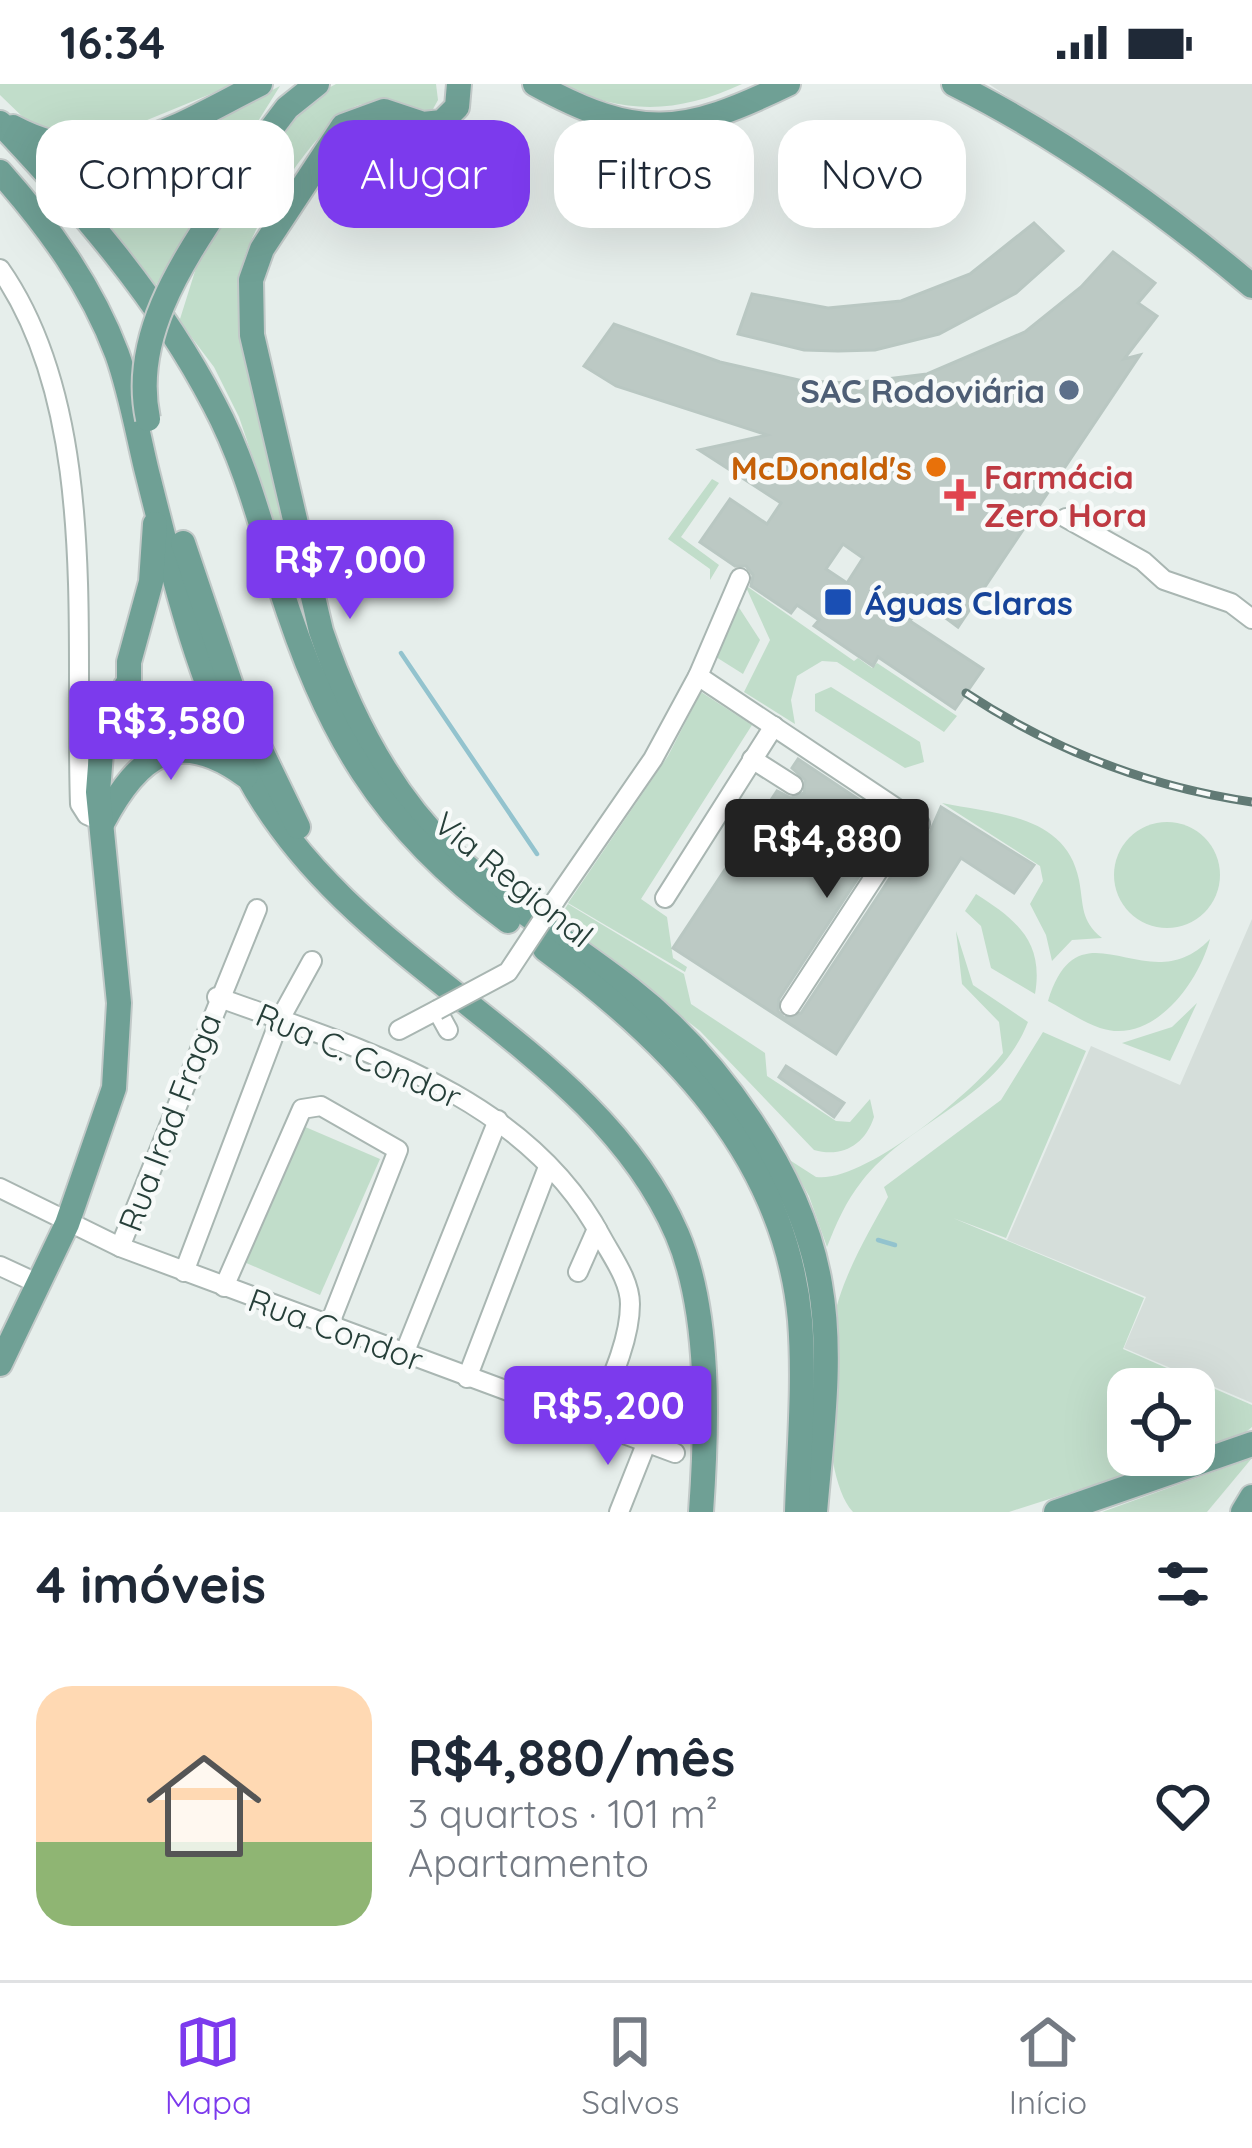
<!DOCTYPE html>
<html lang="pt">
<meta charset="utf-8">
<style>
:root{--surface:#fff;--page:#f2f2f3;--text:#1f2937;--muted:#747a83;--line:#e0e1e3;--accent:#7c3aed}
body{margin:0;font-family:Quicksand,sans-serif;background:var(--page);color:var(--text);height:100vh;display:flex;flex-direction:column;font-size:45px;white-space:nowrap}
*{box-sizing:border-box;margin:0}
p{font-size:39px;color:var(--muted)}
.icon{flex:none;width:66px;height:66px;fill:none;stroke:currentColor;stroke-width:2;stroke-linecap:round;stroke-linejoin:round}
.map{position:relative;height:1428px;overflow:hidden}
.sheet{display:flex;flex-direction:column;background:var(--surface);flex:1}
.sheet>*{flex:none}
.banner{position:absolute;left:36px;top:36px;width:1182px;height:108px;display:flex;gap:24px}
.fabs{position:absolute;left:1107px;top:1284px;display:grid;gap:24px}
.fabs a{display:grid;place-items:center;width:108px;height:108px;border-radius:24px;background:var(--surface);box-shadow:0 12px 48px #0002;font-size:60px}
.price{position:absolute;translate:-50% -102px;padding:0 27px;border-radius:12px;background:var(--accent);color:#fff;font-size:39px;line-height:78px;filter:drop-shadow(0 3px 6px #0008)}
.price::after{content:'';position:absolute;left:50%;top:72px;width:36px;height:27px;margin-left:-18px;background:inherit;clip-path:polygon(0 0,100% 0,50% 100%)}
.price.current{background:#222;color:#fff}
ul{padding:0;list-style:none}
li{display:flex;align-items:center;gap:36px;height:300px;padding:0 36px}
li span{display:grid;place-items:center;flex:none;width:336px;height:240px;border-radius:36px;color:#555}
li>.icon{margin-inline-start:auto}
span .icon{width:144px;height:144px;fill:#fffc;stroke-width:1}
li b{font-size:51px}
h2{display:flex;justify-content:space-between;align-items:center;height:144px;padding:0 36px;font-size:51px}
.chip{padding:0 42px;border-radius:36px;background:var(--surface);box-shadow:0 12px 48px #0002;font-size:42px;line-height:108px}
.chip.current{background:var(--accent);color:#fff}
.status{display:flex;justify-content:space-between;align-items:center;height:84px;padding:0 60px;background:var(--surface);direction:ltr}
.status svg{height:33px;fill:currentColor}
.tab-bar{display:flex;justify-content:space-around;align-items:center;height:168px;border-top:3px solid var(--line);background:var(--surface);font-size:33px;color:var(--muted)}
.tab-bar a{display:grid;justify-items:center;gap:6px}
.tab-bar .current{color:var(--accent)}
.map>svg:first-child{display:block}
</style>
<div class="status"><b>16:34</b><svg viewBox="0 0 49 12"><path d="M0 12V9h3v3zM5 12V6h3v6zM10 12V3h3v9zM15 12V0h3v12zM26 1h20v11H26zM47 4h2v5h-2z"/></svg></div>
<div class="map">
<svg width="1252" height="1428" viewBox="0 0 1252 1428">
<rect width="100%" height="100%" fill="#e6eeeb"/>
<!-- built -->
<g fill="#d5deda">
<polygon points="989,0 1252,0 1252,185 1190,136"/>
<polygon points="1252,835 1252,1319 1124,1264 1146,1213 1007,1156 1091,962 1180,1001"/>
</g>
<!-- green -->
<g fill="#c1ddca">
<path d="M0,0H235L96,57L34,43L60,78C144,90 208,38 280,2L156,201L180,235L196,184L270,58L317,10L336,0H436L438,16L433,25C408,33 386,13 359,21C325,31 264,125 250,159C240,181 238,200 238,223L303,521L239,333L214,283L30,40L0,11Z"/>
<path d="M559,0H742C677,30 624,31 559,0Z"/>
<polygon points="712,395 719,399 681,453 719,481 710,496 710,485 668,455"/>
<polygon points="745,501 854,577 858,574 872,584 877,579 957,632 944,648 837,578 822,577 797,592 791,616 795,640 744,608 770,556"/>
<polygon points="736,519 760,556 743,590 716,573"/>
<polygon points="831,603 920,658 924,678 905,684 815,627 815,610"/>
<polygon points="701,608 752,641 641,815 667,833 673,874 687,883 685,888 568,819 668,672"/>
<path d="M942,719C995,730 1066,730 1079,796C1084,822 1080,836 1102,854L1072,856L1052,877L1046,851L1030,820L1043,797L1040,782Z"/>
<circle cx="1167" cy="791" r="53"/>
<path d="M976,810C1017,836 1044,858 1035,910L991,884L981,842L965,827Z"/>
<path d="M568,820L684,890L691,920L765,969L767,992L836,1037L850,1038L870,1015L874,1033C865,1061 842,1074 814,1066L700,947L558,836Z"/>
<path d="M956,847L973,901L1028,938C997,1017 912,1034 862,1097C846,1117 836,1140 827,1163L809,1112L788,1075L816,1093C863,1100 975,1007 1003,969L999,938L962,900Z"/>
<path d="M1210,855C1199,897 1154,962 1100,944C1083,938 1065,926 1048,917C1080,813 1147,921 1210,855Z"/>
<polygon points="1197,919 1170,977 1122,959 1172,943"/>
<path d="M1043,948L1086,967L1006,1154L953,1134L1144,1214L1123,1265L1252,1321V1343L1237,1355L1194,1369V1305H1128V1371H1187L1009,1428H853C823,1395 825,1288 832,1244C839,1198 866,1153 888,1113L884,1103L1001,1016Z"/>
<polygon points="303,1042 380,1075 320,1211 244,1178"/>
<polygon points="1252,1374 1207,1428 1102,1428"/>
</g>
<g fill="none" stroke-linecap="round" stroke-linejoin="round">
<!-- stream -->
<g stroke="#93c3ce" stroke-width="4.5">
<polyline points="401,569 537,770"/>
<polyline points="878,1156 895,1161"/>
</g>
</g>
<!-- building -->
<g fill="#bcc9c4" stroke="#b9c7c2" stroke-width="3" fill-rule="evenodd">
<polygon points="1034,139 1063,167 1016,209 939,250 875,266 838,267 804,266 738,250 752,210 828,224 901,217 970,190"/>
<path d="M1113,168L1155,199L1138,219L1157,232L1124,275L1140,271L958,543L923,517L910,537L983,585L955,625L878,573L873,582L814,542L819,536L797,521L791,529L751,502L753,491L746,482H735L700,458L730,415L767,440L781,419L699,366L767,351L616,302L584,282L614,240L720,278L803,297L854,299L927,290L1025,248L1081,203ZM843,460L863,474L847,499L826,485Z"/>
<polygon points="798,675 894,739 779,915 778,927 784,934 801,929 917,753 930,748 941,723 1034,781 1014,809 961,774 836,970 673,864 777,707 791,714 804,709 805,696 792,684"/>
<polygon points="786,982 844,1019 834,1033 779,993"/>
</g>
<g fill="none" stroke-linecap="round" stroke-linejoin="round">
<defs>
<g id="minor">
<path d="M0,185C100,328 74,553 80,720L87,731L103,738"/>
<polyline points="1066,434 1143,477 1164,496 1231,519 1252,535"/>
<polyline points="698,592 920,740"/>
<polyline points="752,675 793,701"/>
<polyline points="665,814 774,642"/>
<polyline points="555,817 653,675 698,592 740,494"/>
<path d="M217,913C358,964 527,1011 602,1154C613,1174 630,1197 630,1220C630,1260 606,1306 591,1342"/>
<polyline points="790,922 912,735"/>
<polyline points="399,946 437,926 448,946"/>
<polyline points="0,1104 120,1163 675,1369"/>
<polyline points="120,1163 257,825"/>
<polyline points="0,1182 39,1200"/>
<polyline points="184,1188 280,935 312,877"/>
<polyline points="578,1188 597,1145"/>
<polyline points="224,1203 302,1025 321,1022 398,1066 328,1244"/>
<polyline points="404,1270 498,1036"/>
<polyline points="467,1294 548,1083"/>
<polyline points="619,1428 646,1360"/>
</g>
<g id="major">
<path d="M459,0L457,23L442,38L423,40L384,27L343,42L262,165L251,196L252,251L321,547C348,627 387,706 449,766C504,820 570,858 630,905C717,973 801,1089 820,1200C833,1273 821,1355 815,1428"/>
<path d="M535,0C639,57 683,51 788,0"/>
<path d="M954,0C1062,54 1160,125 1252,202"/>
<path d="M0,39C81,125 159,214 214,320C244,376 260,438 279,499C326,648 380,743 508,837"/>
<path d="M13,43C107,93 174,43 260,0"/>
<polyline points="256,65 287,24 317,0"/>
<path d="M0,88C48,142 91,201 117,270C130,306 137,346 146,384C172,487 198,598 248,692C352,886 594,958 677,1150C711,1229 707,1344 701,1428"/>
<polyline points="155,440 151,498 129,578 129,620 145,642 197,665"/>
<polyline points="183,459 235,613 298,743"/>
<path d="M103,738C139,670 178,642 246,692"/>
<path d="M545,865C671,958 785,1072 800,1236C805,1300 799,1364 797,1428"/>
<polyline points="0,1280 67,1140 114,1004 119,919 98,708 101,669 126,602"/>
<polyline points="1056,1428 1252,1360"/>
<polyline points="1243,1428 1252,1413"/>
</g>
</defs>
<!-- minor casing -->
<use href="#minor" stroke="#a9b6b2" stroke-width="22"/>
<!-- major casing -->
<use href="#major" stroke="#c2c9c8" stroke-width="28"/>
<!-- minor -->
<use href="#minor" stroke="#fff" stroke-width="18"/>
<!-- major -->
<use href="#major" stroke="#6fa095" stroke-width="24"/>
<defs>
<path id="rail" d="M966,609C1053,666 1150,703 1252,718"/>
</defs>
<!-- rail casing -->
<use href="#rail" stroke="#617a75" stroke-width="9"/>
<!-- rail -->
<use href="#rail" stroke="#f7faf9" stroke-width="4.5" stroke-dasharray="14" stroke-linecap="butt"/>
<defs>
<polyline id="minor-bridge" points="437,926 508,888 555,817"/>
<path id="major-bridge" d="M148,335C127,235 207,147 256,65"/>
</defs>
<!-- minor-bridge casing -->
<use href="#minor-bridge" stroke="#a9b6b2" stroke-width="22" stroke-linecap="butt"/>
<!-- major-bridge casing -->
<use href="#major-bridge" stroke="#c2c9c8" stroke-width="28" stroke-linecap="butt"/>
<!-- minor-bridge -->
<use href="#minor-bridge" stroke="#fff" stroke-width="18"/>
<!-- major-bridge -->
<use href="#major-bridge" stroke="#6fa095" stroke-width="24"/>
</g>
<!-- markers -->
<circle fill="#5c6f8a" stroke="#f7faf9" stroke-width="4.5" cx="1069" cy="306" r="12"/>
<circle fill="#e8710a" stroke="#f7faf9" stroke-width="4.5" cx="936" cy="383" r="12"/>
<path fill="#e0444e" stroke="#f7faf9" stroke-width="4.5" d="M954 393h12v12h12v12h-12v12h-12v-12h-12v-12h12z"/>
<rect fill="#1a4fb4" stroke="#f7faf9" stroke-width="4.5" x="823" y="503" width="30" height="30" rx="6"/>
<g text-anchor="middle" dominant-baseline="central" stroke-width="9" stroke-linejoin="round" paint-order="stroke">
<!-- service labels -->
<g font-size="33" font-weight="bold" fill="#4e5e75" stroke="#f7faf9" text-anchor="end">
<text x="1045" y="306">SAC Rodoviária</text>
</g>
<!-- food labels -->
<g font-size="33" font-weight="bold" fill="#c56008" stroke="#f7faf9" text-anchor="end">
<text x="912" y="383">McDonald's</text>
</g>
<!-- health labels -->
<g font-size="33" font-weight="bold" fill="#be3a42" stroke="#f7faf9" text-anchor="start">
<text x="984" y="392">Farmácia<tspan x="984" dy="38">Zero Hora</tspan></text>
</g>
<!-- transit labels -->
<g font-size="33" font-weight="bold" fill="#164399" stroke="#f7faf9" text-anchor="start">
<text x="865" y="518">Águas Claras</text>
</g>
<!-- street labels -->
<g font-size="33" fill="#263f39" stroke="#f7faf9">
<text transform="translate(514 795) rotate(39)">Via Regional</text>
<text transform="translate(359 971) rotate(23)">Rua C. Condor</text>
<text transform="translate(169 1038) rotate(-69)">Rua Irad Fraga</text>
<text transform="translate(336 1245) rotate(20)">Rua Condor</text>
</g>
</g>
</svg>
<div class="fabs">
<a><svg class="icon" aria-label="locate" viewBox="0 0 24 24"><circle cx="12" cy="12" r="6"/><path d="M12 2v4M12 18v4M2 12h4M18 12h4"/></svg></a>
</div>
<b class="price" style="left:350px;top:538px">R$7,000</b>
<b class="price" style="left:171px;top:699px">R$3,580</b>
<b class="price current" style="left:827px;top:817px">R$4,880</b>
<b class="price" style="left:608px;top:1384px">R$5,200</b>
<div class="banner">
<a class="chip">Comprar</a>
<a class="chip current">Alugar</a>
<a class="chip">Filtros</a>
<a class="chip">Novo</a>
</div>
</div>
<section class="sheet">
<h2>4 imóveis<svg class="icon" aria-label="filters" viewBox="0 0 24 24"><path d="M4 7h16M4 17h16"/><circle cx="9" cy="7" r="2"/><circle cx="15" cy="17" r="2"/></svg></h2>
<ul>
<li><span style="background:linear-gradient(#ffd9b3 65%,#8fb573 0)"><svg class="icon" aria-label="home" viewBox="0 0 24 24"><path d="M3 11l9-7 9 7M6 9v11h12V9"/></svg></span><div><b>R$4,880/mês</b><p>3 quartos · 101 m²</p><p>Apartamento</p></div><svg class="icon" aria-label="heart" viewBox="0 0 24 24"><path d="M12 20l-8-8c-3-5 5-10 8-4 3-6 11-1 8 4z"/></svg></li>
</ul>
</section>
<nav class="tab-bar">
<a class="current"><svg class="icon" aria-label="map" viewBox="0 0 24 24"><path d="M3 6l6-2 6 2 6-2v14l-6 2-6-2-6 2zM9 4v14M15 6v14"/></svg>Mapa</a>
<a><svg class="icon" aria-label="saved" viewBox="0 0 24 24"><path d="M7 4h10v16l-5-4-5 4z"/></svg>Salvos</a>
<a><svg class="icon" aria-label="home" viewBox="0 0 24 24"><path d="M3 11l9-7 9 7M6 9v11h12V9"/></svg>Início</a>
</nav>
